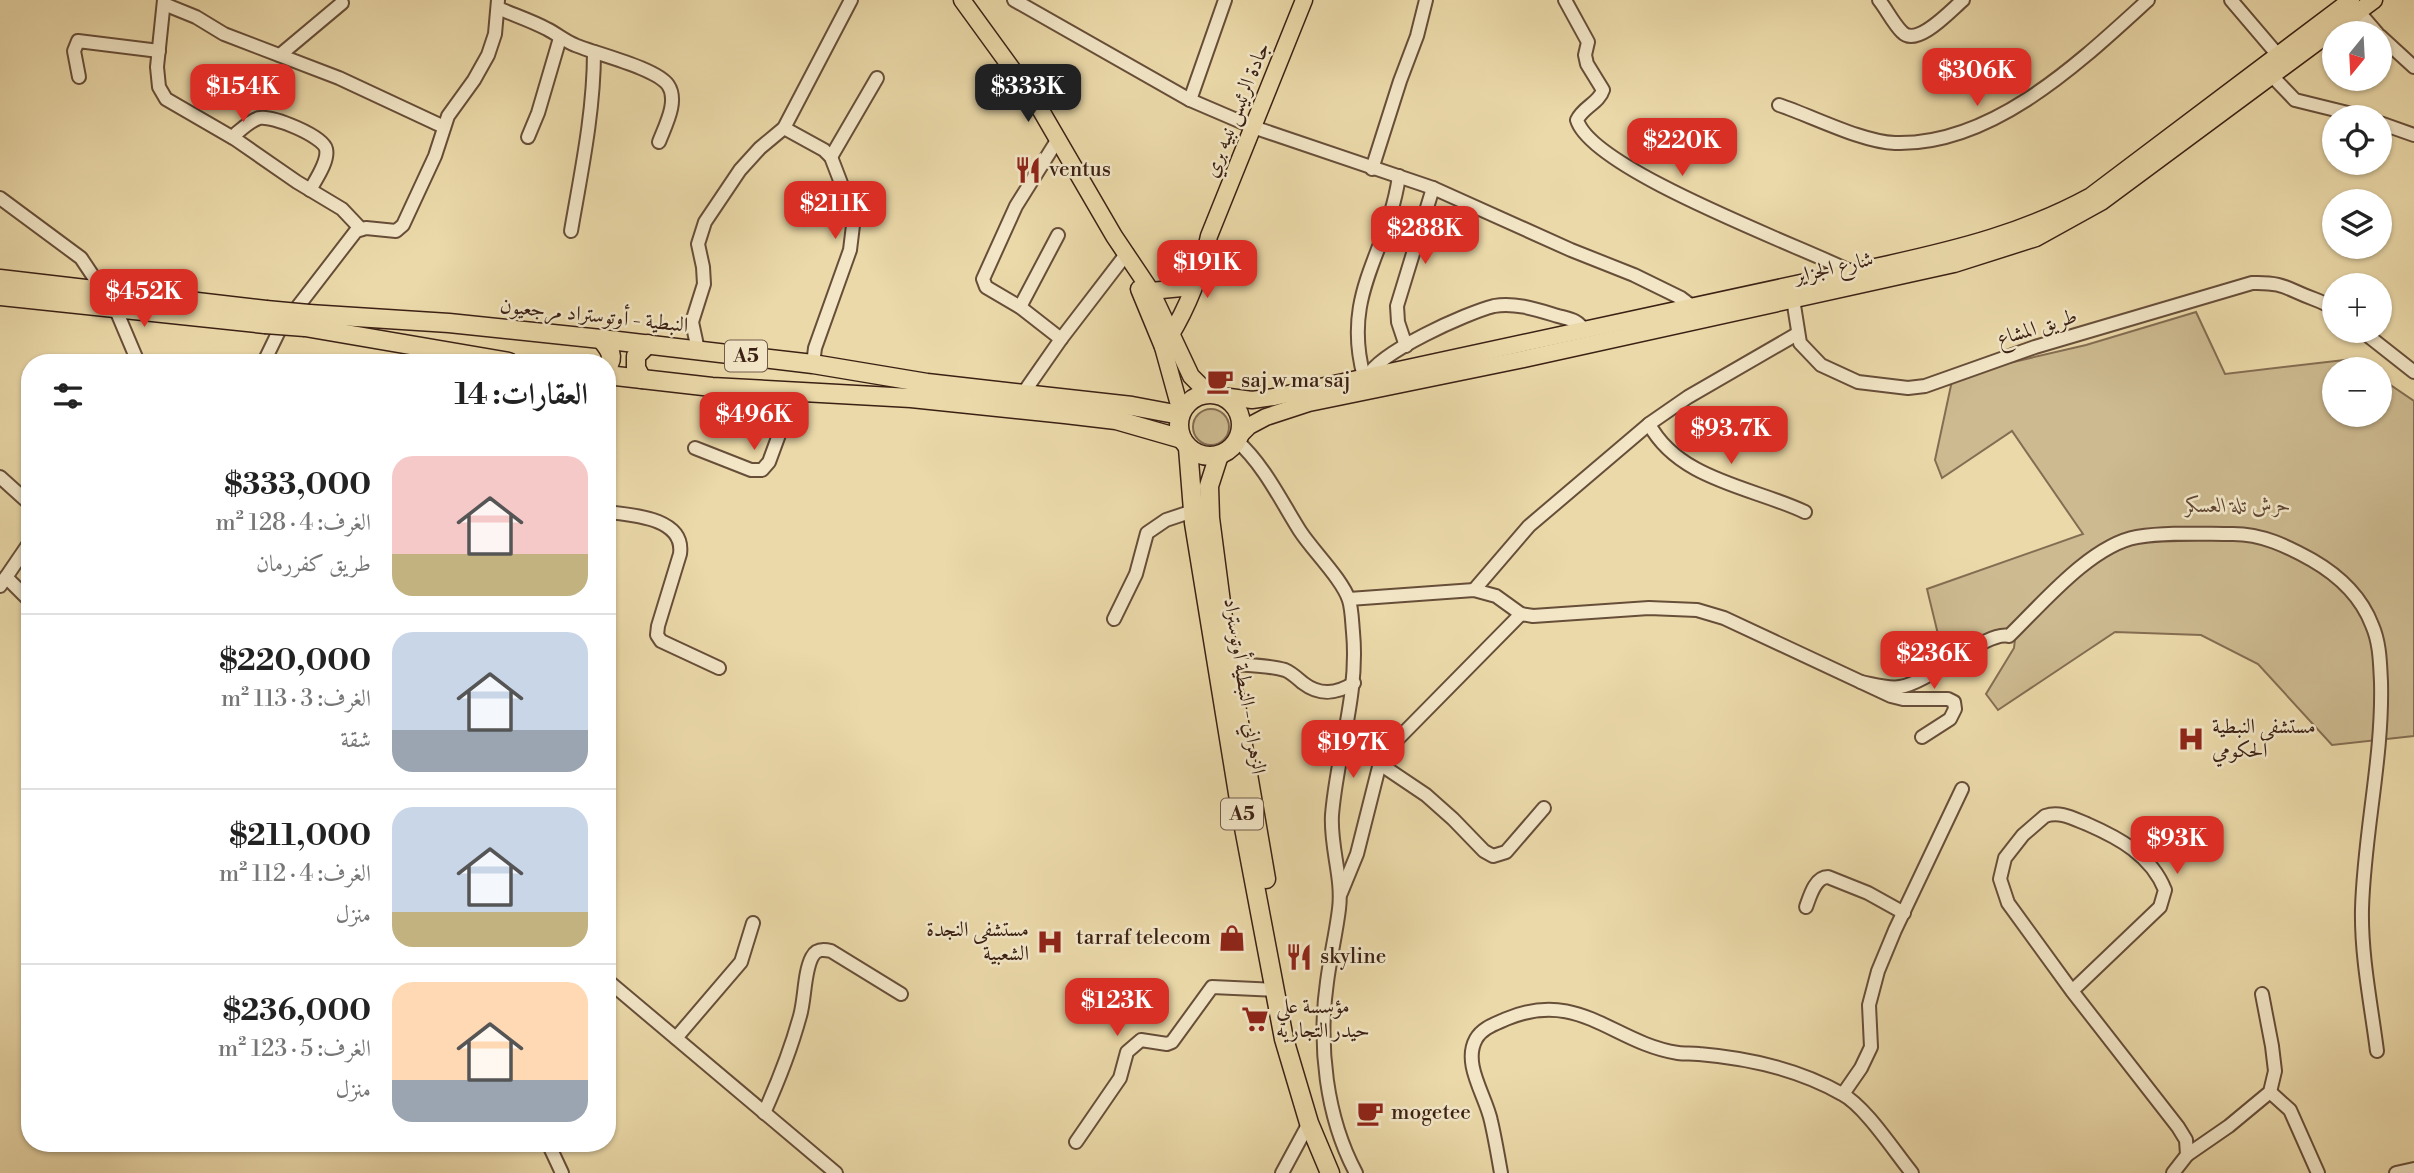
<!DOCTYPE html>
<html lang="ar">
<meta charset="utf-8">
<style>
:root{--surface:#fff;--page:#f2f2f2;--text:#222;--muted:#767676;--line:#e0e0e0;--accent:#d93025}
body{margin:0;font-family:"Libre Bodoni",Amiri,serif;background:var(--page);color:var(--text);direction:rtl;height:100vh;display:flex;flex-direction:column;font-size:26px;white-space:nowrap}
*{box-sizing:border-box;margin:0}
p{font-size:23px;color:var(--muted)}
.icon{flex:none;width:38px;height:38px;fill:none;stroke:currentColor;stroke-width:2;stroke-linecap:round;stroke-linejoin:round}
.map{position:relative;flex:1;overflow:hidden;direction:ltr}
.sheet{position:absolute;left:21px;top:354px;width:595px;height:798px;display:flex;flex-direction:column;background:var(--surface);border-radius:28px;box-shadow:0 2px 5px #0004;direction:rtl}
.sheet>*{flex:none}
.needle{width:46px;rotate:198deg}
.tools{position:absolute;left:2322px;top:21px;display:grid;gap:14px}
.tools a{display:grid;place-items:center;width:70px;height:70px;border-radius:50%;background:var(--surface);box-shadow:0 2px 5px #0004;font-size:35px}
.price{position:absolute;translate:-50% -60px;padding:0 16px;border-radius:14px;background:var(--accent);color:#fff;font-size:23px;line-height:46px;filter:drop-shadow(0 2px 4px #0008)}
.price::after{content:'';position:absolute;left:50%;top:42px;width:21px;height:16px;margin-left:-10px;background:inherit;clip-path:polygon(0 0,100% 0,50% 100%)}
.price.active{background:#222;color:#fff}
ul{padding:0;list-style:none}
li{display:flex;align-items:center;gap:21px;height:175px;padding:0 28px}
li+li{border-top:2px solid var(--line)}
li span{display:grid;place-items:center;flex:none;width:196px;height:140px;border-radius:21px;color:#555}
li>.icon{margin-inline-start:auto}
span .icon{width:84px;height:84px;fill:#fffc;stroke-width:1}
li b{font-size:30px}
h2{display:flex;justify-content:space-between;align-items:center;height:84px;padding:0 28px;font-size:30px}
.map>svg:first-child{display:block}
</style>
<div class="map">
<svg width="2414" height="1173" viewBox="0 0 2414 1173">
<rect width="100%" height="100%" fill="#ebd9a9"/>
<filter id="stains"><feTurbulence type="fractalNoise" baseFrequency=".00286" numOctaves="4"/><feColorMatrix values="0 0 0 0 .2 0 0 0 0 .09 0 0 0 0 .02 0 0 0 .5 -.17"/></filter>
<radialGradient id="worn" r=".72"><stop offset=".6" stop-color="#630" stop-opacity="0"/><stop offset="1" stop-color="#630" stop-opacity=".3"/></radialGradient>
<!-- green -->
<g fill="#cdba90" stroke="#846d52" stroke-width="2">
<polygon points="2196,312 2225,374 2353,359 2368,369 2334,369 2334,415 2380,415 2380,378 2414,401 2414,736 2332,745 2258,664 2201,635 2115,632 1998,710 1986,694 2014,648 2015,639 2008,634 1944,659 1927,589 2083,534 2012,431 1942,478 1935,460 1953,376 2086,345"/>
<circle cx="1211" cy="427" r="18"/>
</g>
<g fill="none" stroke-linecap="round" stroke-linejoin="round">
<defs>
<g id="minor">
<polyline points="164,0 157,67 159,87 166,99 235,139 297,182 342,209 360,228"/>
<polyline points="1014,0 1190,100 1253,127 1433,188 1571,250 1634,275 1681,298 1693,307"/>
<path d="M1565,0L1588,42L1585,55L1587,64L1603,90C1599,103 1583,107 1577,120C1592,170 1800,246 1852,272"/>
<path d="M1879,0C1887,10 1893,23 1902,32C1917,48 1951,10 1963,0"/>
<polyline points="2231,0 2277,54"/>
<polyline points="164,4 196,17 224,34 339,78 444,127"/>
<path d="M498,8C514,15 532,21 547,29C557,34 565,41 575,45C596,54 656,68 668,85C679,101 665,126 659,142"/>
<polyline points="2358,11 2377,33"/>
<polyline points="2380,36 2414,67"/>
<polyline points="280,55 342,3"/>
<polyline points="2272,76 2295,100 2364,117"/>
<polyline points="79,77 74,51 78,41 159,51"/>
<polyline points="1190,100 1225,0"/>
<path d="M1779,105C1812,116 1862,142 1895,143C1993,146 2081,61 2148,0"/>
<polyline points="2380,123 2414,135"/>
<polyline points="784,128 824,150 831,157 854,217 850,250 815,348 813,364"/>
<path d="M232,137C240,131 249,121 259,118C272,115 323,136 326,149C329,161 316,179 310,190"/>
<polyline points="528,137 538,113 560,38"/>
<polyline points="1058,139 1016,206 983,279 986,287 1020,307 1061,339"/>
<polyline points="831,157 877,78"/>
<polyline points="1372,169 1400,81 1417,36 1426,0"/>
<polyline points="0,198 81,258 103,291"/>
<path d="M571,231C581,173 594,112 594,52"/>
<path d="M1793,299L1800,343L1821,365L1858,382L1908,388L1925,386L2035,347L2252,283C2285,282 2286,289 2314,299C2322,302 2327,304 2334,309"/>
<polyline points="1020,307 1058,235"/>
<polyline points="116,310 138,362"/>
<polyline points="2362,331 2414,372"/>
<polyline points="1406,346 1398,322 1397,306 1433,188"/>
<polyline points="698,350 692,322 704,284 703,267 698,244 705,222 740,170 760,148 784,128 851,0"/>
<polyline points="264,362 279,331 356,231 366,228 396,231 403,225 435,156 448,116 474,80 488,55 495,34 498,0"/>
<path d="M1368,376C1380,352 1466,313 1494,306C1515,302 1538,310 1558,316C1569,319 1579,320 1584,331"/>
<path d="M1364,377C1341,292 1388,254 1399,176"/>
<polyline points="1022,395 1061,339 1127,253"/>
<path d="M1649,424C1679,480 1752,487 1805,512"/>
<path d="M1237,441C1264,465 1281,501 1300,531C1313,551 1342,579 1349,600C1352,610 1352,622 1353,632C1359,695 1337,753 1332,815C1330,847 1343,878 1339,909C1336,934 1330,958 1327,982C1318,1045 1326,1117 1356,1173"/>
<polyline points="695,448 751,470 762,470 769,462 787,413 780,391"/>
<polyline points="0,477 30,504"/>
<path d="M607,512C633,515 685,518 680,554L658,626L657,635L661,641L719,668"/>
<polyline points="6,577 30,601"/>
<polyline points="0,586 30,542"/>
<polyline points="1474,590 1529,526 1649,424 1688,397 1797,334"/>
<polyline points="1349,599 1474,590 1496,596 1521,614 1533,616 1649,608 1697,610 1724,618 1891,696 1903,699 1948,699 1954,702 1955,709 1950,719 1922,737"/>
<polyline points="1114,619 1136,574 1147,533 1166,520 1193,511"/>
<path d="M1229,664C1247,665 1268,665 1285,670C1292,673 1297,678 1303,683C1320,696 1336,694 1354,683"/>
<path d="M1861,682C1872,684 1888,689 1900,687C1931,682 1986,630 2009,636C2041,605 2091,545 2137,537C2168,532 2201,534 2233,534C2262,534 2287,546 2312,560C2338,575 2361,596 2372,625C2380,643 2380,663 2381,682C2383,758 2364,833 2362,909C2361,956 2371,1004 2377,1051"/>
<polyline points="1380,764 1426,795 1453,819 1484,851 1493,856 1506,852 1544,808"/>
<polyline points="1341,893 1357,854 1382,755 1521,614"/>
<path d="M1806,907C1810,896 1815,877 1828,877L1868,893L1904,913"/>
<polyline points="607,980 836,1173"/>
<path d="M2072,991L2160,907L2165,890C2151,855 2119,838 2087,824C2072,818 2060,811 2045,816L2023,835L2005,858L2000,879L2008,903L2072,991L2178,1127L2186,1140L2187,1155L2173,1173"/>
<polyline points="676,1038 741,962 753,923"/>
<polyline points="2270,1092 2290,1110 2318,1173"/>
<polyline points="1843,1094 1861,1068 1871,1047 1869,1005 1878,971 1895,930 1962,789"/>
<path d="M764,1113C778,1082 791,1049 800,1016C805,999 804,972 812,957C816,949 823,949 831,951L901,994"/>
<polyline points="1076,1142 1120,1078 1127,1052 1141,1040 1167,1044 1172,1042 1212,987 1276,990"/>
<polyline points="548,1143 562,1173"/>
<polyline points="2187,1155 2229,1126 2270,1092 2275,1071 2272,1046 2262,994"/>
<polyline points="1282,1173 1309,1123"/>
<path d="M1501,1173C1498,1156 1495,1138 1491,1121C1486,1096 1462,1064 1476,1039C1482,1028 1495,1024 1506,1019C1579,988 1613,1043 1678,1053C1685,1054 1692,1053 1699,1054C1747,1058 1800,1070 1842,1094C1865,1106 1894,1151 1912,1173"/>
<polyline points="2396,1173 2414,1169"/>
</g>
<g id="major">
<polyline points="962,0 1036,102 1114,236 1151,291 1191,376 1203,388 1216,395"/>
<polyline points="1139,289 1163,347 1181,412"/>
<polyline points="1151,291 1182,288"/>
<path d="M1163,347C1185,314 1201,274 1209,236L1304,0"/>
<path d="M1222,396L1252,400L1274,397L1889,264C1961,248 2025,232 2091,196L2351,0"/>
<polyline points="1240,435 1249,426 1266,417 1309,403 1524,359 1954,264 2036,238 2101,202 2374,0"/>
</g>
<g id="highway">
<polyline points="0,279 266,310"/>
<polyline points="0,296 265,324"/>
<polyline points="309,314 449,323 601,339 813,364 927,383 1132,406 1180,415"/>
<polyline points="305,327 509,362"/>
<path d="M601,339C608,348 616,356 607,367"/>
<polyline points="607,375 712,387 911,398 1065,414 1116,420 1182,439"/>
<polyline points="642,379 636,368 636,356 648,344"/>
<circle cx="1210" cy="425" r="31"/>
<polyline points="1188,448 1194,523 1241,812 1284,1039 1309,1123 1330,1173"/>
<polyline points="1219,455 1209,486 1210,518 1229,664 1266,879"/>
</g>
</defs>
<!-- minor casing -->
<use href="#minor" stroke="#674e39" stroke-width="16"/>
<!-- major casing -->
<use href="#major" stroke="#3b2014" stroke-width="19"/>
<!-- highway casing -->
<use href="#highway" stroke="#3b2014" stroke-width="21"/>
<!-- minor -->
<use href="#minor" stroke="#f2e6c7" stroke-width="12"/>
<!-- major -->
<use href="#major" stroke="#ebd9a9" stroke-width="16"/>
<!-- highway -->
<use href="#highway" stroke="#ebd9a9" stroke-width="18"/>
<defs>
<g id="highway-bridge">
<polyline points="266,310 309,314"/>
<polyline points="265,324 305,327"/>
</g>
</defs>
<!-- highway-bridge casing -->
<use href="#highway-bridge" stroke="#3b2014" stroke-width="21" stroke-linecap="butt"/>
<!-- highway-bridge -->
<use href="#highway-bridge" stroke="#ebd9a9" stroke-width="18"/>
</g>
<!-- icons -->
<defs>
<symbol id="restaurant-bare" viewBox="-9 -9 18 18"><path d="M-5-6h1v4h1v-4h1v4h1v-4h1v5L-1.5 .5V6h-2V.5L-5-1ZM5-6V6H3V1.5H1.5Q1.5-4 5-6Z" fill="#8f2418" stroke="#f2e6c7" stroke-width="2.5" paint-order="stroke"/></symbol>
<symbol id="cafe-bare" viewBox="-9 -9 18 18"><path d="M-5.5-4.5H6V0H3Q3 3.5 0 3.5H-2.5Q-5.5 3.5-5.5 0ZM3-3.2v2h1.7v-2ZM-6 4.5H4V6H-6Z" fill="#8f2418" stroke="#f2e6c7" stroke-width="2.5" paint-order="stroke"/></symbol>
<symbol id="hospital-bare" viewBox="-9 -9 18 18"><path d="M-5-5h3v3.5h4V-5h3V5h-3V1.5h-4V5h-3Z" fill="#8f2418" stroke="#f2e6c7" stroke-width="2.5" paint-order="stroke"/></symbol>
<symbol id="shop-bare" viewBox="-9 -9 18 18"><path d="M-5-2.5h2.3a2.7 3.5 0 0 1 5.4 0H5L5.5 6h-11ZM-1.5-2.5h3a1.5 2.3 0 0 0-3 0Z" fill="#8f2418" stroke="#f2e6c7" stroke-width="2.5" paint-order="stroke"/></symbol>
<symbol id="supermarket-bare" viewBox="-9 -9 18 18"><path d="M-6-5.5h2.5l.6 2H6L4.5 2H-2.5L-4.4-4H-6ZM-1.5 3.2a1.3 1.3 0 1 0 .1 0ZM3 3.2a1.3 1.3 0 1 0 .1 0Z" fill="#8f2418" stroke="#f2e6c7" stroke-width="2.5" paint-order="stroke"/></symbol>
</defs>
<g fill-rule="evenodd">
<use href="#restaurant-bare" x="1009" y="151" width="38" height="38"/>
<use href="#cafe-bare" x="1201" y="362" width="38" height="38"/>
<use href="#hospital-bare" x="2172" y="720" width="38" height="38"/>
<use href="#shop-bare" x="1213" y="919" width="38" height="38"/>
<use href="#hospital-bare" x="1031" y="923" width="38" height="38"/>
<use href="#restaurant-bare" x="1280" y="938" width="38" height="38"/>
<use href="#supermarket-bare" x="1236" y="1000" width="38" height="38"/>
<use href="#cafe-bare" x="1351" y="1094" width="38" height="38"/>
</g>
<g text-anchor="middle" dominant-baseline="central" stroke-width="5" stroke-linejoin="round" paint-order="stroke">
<!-- shield labels -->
<g fill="#f2e6c7" stroke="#725b4a" stroke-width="2">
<rect x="725" y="340.5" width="42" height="31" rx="5"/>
<rect x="1221" y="798.5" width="42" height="31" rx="5"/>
</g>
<g font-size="19" font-weight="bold" fill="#3b2014">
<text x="746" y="356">A5</text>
<text x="1242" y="814">A5</text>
</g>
<!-- street labels -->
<g font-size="21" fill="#3b2014" stroke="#f2e6c7">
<text transform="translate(1237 110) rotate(-68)">جادة الرئيس نبيه بري</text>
<text transform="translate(1834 268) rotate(-13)">شارع الجزاير</text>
<text transform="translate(594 316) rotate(6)">النبطية - أوتوستراد مرجعيون</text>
<text transform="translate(2037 328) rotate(-17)">طريق المشاع</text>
<text transform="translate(1244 686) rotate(81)">الزهراني - النبطية أوتوستراد</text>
</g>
<!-- poi labels -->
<g font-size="21" fill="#3b2014" stroke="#f2e6c7" text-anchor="start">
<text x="1049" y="170">ventus</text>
<text x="1241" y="381">saj w ma saj</text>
<text x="2212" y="727">مستشفى النبطية<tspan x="2212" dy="24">الحكومي</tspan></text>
<text x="1029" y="930" text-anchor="end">مستشفى النجدة<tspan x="1029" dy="24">الشعبية</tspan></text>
<text x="1211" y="938" text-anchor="end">tarraf telecom</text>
<text x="1320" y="957">skyline</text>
<text x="1276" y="1007">مؤسسة علي<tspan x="1276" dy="24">حيدر التجاريه</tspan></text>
<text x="1391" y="1113">mogetee</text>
</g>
<!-- park labels -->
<g font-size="21" font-style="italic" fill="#604633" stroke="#f2e6c7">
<text x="2238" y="506">حرش تلة العسكر</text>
</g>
</g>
<rect width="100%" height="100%" filter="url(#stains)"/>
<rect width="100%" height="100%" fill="url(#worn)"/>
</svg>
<div class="tools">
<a><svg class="needle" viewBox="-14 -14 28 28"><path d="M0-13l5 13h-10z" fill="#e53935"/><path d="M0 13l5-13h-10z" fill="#767676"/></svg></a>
<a><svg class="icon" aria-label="locate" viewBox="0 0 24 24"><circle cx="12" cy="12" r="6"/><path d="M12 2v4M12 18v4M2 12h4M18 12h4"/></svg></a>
<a><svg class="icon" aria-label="layers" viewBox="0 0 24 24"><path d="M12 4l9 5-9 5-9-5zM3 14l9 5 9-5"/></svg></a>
<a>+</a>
<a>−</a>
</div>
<b class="price" style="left:1977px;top:108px">$306K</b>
<b class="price" style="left:243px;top:124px">$154K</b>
<b class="price active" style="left:1028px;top:124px">$333K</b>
<b class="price" style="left:1682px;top:178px">$220K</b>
<b class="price" style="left:835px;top:241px">$211K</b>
<b class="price" style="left:1425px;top:266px">$288K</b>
<b class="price" style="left:1207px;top:300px">$191K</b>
<b class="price" style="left:144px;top:329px">$452K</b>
<b class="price" style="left:754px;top:452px">$496K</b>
<b class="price" style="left:1731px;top:466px">$93.7K</b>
<b class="price" style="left:1934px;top:691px">$236K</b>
<b class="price" style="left:1353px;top:780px">$197K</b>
<b class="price" style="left:2177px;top:876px">$93K</b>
<b class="price" style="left:1117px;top:1038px">$123K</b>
<section class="sheet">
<h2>العقارات: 14<svg class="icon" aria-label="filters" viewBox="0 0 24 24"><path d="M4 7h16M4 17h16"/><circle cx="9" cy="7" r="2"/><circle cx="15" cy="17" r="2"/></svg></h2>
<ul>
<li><span style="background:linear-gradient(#f6c9c9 70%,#c2b280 0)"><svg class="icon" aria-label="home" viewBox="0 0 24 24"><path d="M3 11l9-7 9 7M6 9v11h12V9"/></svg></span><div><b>$333,000</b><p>الغرف: 4 · 128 m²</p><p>طريق كفررمان</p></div></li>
<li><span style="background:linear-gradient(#c9d6e8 70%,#9aa5b1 0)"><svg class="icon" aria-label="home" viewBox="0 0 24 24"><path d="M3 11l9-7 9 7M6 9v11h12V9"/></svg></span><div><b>$220,000</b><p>الغرف: 3 · 113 m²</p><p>شقة</p></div></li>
<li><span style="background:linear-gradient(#c9d6e8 75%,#c2b280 0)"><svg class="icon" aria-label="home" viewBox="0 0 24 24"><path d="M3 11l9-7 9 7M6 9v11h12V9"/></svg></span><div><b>$211,000</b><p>الغرف: 4 · 112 m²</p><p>منزل</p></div></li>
<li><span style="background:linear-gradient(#ffd9b3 70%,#9aa5b1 0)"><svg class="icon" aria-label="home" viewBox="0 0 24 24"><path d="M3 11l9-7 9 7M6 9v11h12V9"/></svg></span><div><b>$236,000</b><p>الغرف: 5 · 123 m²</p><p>منزل</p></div></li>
</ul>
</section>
</div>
